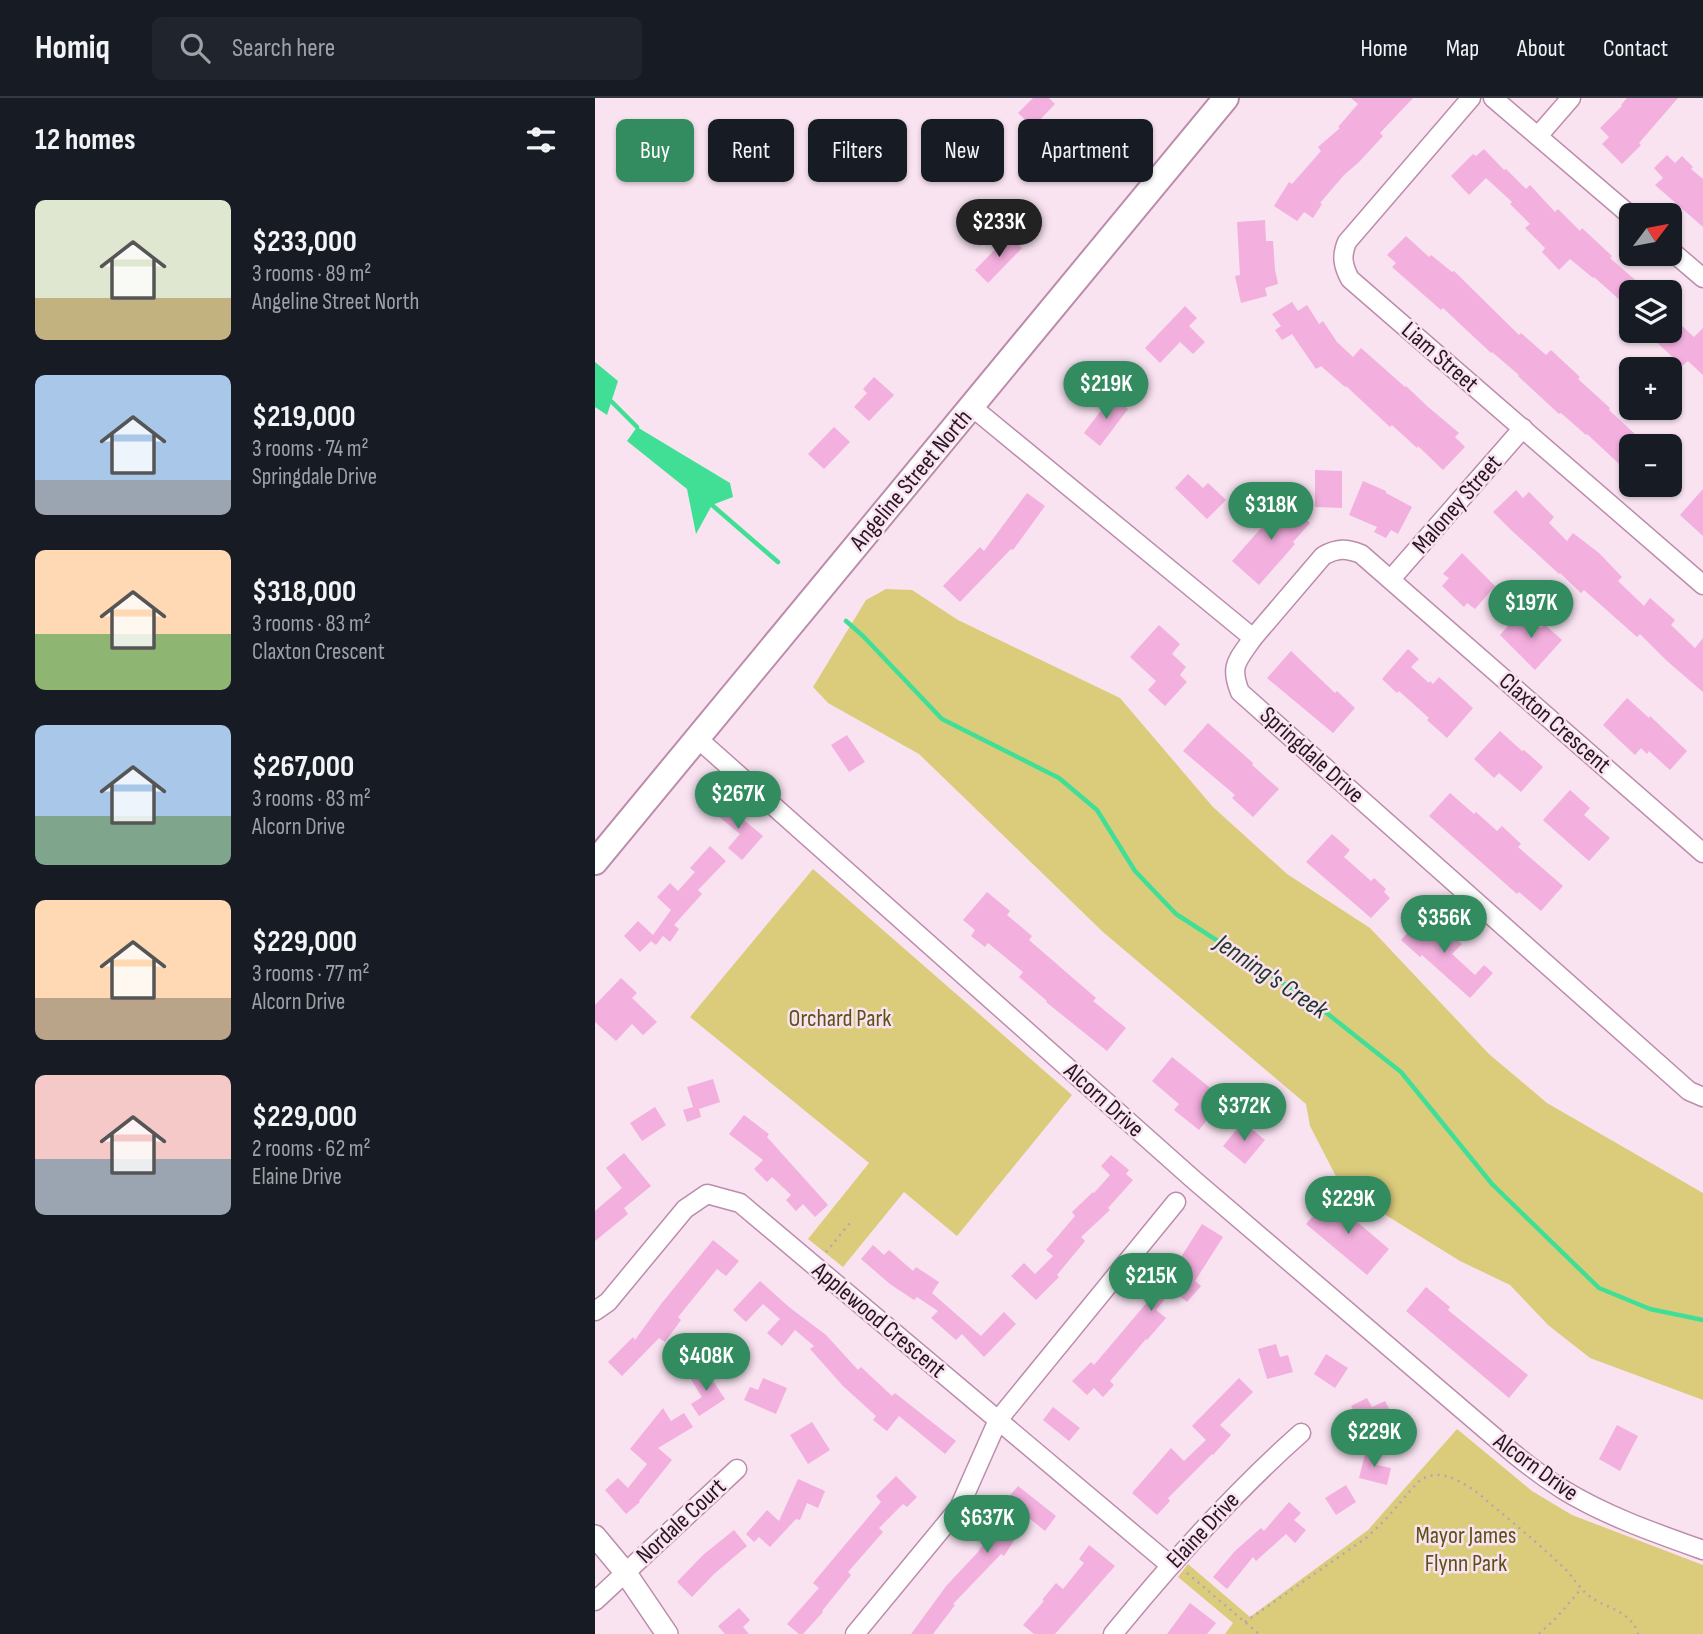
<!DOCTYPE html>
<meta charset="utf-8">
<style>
:root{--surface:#171b24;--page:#20242c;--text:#f1f3f6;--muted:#9ea1a6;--line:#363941;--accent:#338b60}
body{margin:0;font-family:"Sofia Sans Condensed",sans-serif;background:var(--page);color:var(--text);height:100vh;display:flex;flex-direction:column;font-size:26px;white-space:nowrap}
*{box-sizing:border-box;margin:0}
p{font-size:23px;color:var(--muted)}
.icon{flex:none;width:38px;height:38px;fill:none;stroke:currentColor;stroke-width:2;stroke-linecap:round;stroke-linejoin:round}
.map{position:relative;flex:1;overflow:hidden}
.drawer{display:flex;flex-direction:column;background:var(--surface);width:595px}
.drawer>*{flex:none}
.hud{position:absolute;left:21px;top:21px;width:665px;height:63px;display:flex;gap:14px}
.needle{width:46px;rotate:58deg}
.tools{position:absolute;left:1024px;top:105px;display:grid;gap:14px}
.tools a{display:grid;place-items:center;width:63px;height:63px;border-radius:10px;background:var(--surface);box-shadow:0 2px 5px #0004;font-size:35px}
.price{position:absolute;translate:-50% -60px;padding:0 16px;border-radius:24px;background:var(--accent);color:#fff;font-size:23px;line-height:46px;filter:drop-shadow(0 2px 4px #0008)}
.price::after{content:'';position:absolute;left:50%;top:42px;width:21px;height:16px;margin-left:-10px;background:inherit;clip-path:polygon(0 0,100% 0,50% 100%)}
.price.current{background:#222;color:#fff}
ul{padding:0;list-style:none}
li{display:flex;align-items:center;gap:21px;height:175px;padding:0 35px}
li span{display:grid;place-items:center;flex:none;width:196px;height:140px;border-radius:10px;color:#555}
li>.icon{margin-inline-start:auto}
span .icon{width:84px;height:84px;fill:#fffc;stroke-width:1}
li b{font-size:30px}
h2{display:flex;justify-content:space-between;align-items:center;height:84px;padding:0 35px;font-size:30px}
.tag{padding:0 24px;border-radius:10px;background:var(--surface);box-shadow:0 2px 5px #0004;font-size:24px;line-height:63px}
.tag.current{background:var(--accent);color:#fff}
header{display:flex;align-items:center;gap:42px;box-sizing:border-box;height:98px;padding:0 35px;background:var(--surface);border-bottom:2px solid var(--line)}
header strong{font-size:33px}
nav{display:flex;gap:38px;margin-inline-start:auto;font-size:24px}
.search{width:490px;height:63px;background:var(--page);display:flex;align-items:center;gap:18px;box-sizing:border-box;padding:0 24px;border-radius:10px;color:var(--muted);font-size:26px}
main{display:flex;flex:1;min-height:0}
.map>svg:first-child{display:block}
</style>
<header>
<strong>Homiq</strong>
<div class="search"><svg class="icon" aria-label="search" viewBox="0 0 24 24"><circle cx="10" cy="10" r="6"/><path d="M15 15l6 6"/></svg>Search here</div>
<nav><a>Home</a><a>Map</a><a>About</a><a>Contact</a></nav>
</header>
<main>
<section class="drawer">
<h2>12 homes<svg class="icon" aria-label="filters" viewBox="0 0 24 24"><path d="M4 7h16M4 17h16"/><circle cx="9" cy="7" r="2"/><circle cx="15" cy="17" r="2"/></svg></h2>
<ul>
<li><span style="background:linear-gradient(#dfe7d0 70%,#c2b280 0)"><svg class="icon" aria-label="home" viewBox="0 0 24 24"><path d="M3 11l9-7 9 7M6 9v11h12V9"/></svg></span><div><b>$233,000</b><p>3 rooms · 89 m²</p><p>Angeline Street North</p></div></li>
<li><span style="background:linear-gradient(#a9c7e8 75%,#9aa5b1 0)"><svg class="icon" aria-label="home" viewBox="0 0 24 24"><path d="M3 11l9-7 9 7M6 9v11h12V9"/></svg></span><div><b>$219,000</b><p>3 rooms · 74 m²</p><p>Springdale Drive</p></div></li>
<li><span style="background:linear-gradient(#ffd9b3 60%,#8fb573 0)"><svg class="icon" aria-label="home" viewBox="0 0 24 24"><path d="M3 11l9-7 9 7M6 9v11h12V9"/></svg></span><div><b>$318,000</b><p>3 rooms · 83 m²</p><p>Claxton Crescent</p></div></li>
<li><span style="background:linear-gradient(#a9c7e8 65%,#7fa58c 0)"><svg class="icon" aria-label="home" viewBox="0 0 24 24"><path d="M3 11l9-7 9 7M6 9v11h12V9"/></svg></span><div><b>$267,000</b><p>3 rooms · 83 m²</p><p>Alcorn Drive</p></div></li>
<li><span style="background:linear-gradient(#ffd9b3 70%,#b9a48a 0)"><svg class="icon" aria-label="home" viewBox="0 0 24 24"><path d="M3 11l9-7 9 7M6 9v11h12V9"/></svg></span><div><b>$229,000</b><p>3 rooms · 77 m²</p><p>Alcorn Drive</p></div></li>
<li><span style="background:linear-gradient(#f6c9c9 60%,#9aa5b1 0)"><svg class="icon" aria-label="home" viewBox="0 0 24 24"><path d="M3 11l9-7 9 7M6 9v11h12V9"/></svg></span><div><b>$229,000</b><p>2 rooms · 62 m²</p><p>Elaine Drive</p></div></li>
</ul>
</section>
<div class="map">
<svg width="1108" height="1536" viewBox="0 0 1108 1536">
<rect width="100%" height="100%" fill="#f9e3f1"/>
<!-- green -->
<g fill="#dbcc7c">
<polygon points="291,491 317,492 363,522 525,600 618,709 692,776 775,830 894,956 952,1005 1108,1095 1108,1302 995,1260 953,1227 915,1187 865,1163 747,1090 715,1028 711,1006 508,834 324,656 233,605 218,589 271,502"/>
<polygon points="218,771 477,997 362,1138 309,1094 248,1169 213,1141 274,1065 95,919"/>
<polygon points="862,1331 937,1393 977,1417 1108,1467 1108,1536 630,1536 638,1525 583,1479 593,1466 655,1519 773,1432"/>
</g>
<!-- water -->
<g fill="#41df96">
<polygon points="0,264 23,283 12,317 0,309"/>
<polygon points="42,329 135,385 138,399 117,407 101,436 92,391 32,343"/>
</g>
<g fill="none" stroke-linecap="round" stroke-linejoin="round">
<!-- stream -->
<g stroke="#41df96" stroke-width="4.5">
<polyline points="17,304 42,329"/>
<polyline points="117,407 183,464"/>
<polyline points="251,523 268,538 347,621 464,680 502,712 540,773 581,816 719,905 806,974 897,1086 1004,1190 1055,1211 1108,1222"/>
</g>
</g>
<!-- building -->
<g fill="#f3afde">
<polygon points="438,0 454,0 460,6 438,29 423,15"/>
<polygon points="756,0 818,0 785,35 788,38 764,64 749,77 725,105 727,106 718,120 709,114 702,123 679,108 694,84 697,86 726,53 723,49 745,30 743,29 763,6"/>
<polygon points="1032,0 1083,0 1044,45 1046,47 1027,66 1007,46 1014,39 1005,30 1027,8 1026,7"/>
<polygon points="889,51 909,72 911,71 931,91 935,87 960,114 963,111 985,133 987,130 1017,158 1015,160 1054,194 1036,194 1036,212 999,179 998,180 975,161 964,172 947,154 950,150 930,130 935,126 915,106 917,104 891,80 874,97 856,78 878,56 881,58"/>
<polygon points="1072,57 1080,65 1087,58 1098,69 1096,71 1108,81 1108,129 1060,87 1068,80 1059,70"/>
<polygon points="670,122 671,143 678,143 680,172 683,186 670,190 672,198 646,205 640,178 645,177 642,124"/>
<polygon points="414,137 427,150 393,185 380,172"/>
<polygon points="811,138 834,159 836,157 857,174 859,173 924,237 926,235 951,257 956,252 985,279 983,281 1015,310 1014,312 1053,348 1036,348 1036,377 992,336 991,337 966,315 964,316 923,278 924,277 897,254 896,255 848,210 846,212 797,169 801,165 792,157"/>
<polygon points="697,204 703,213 712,207 724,226 728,223 742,244 758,259 766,250 810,289 811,288 832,308 864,335 860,339 870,349 848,372 823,348 822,350 797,327 795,329 751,288 750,289 726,268 721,271 697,236 687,242 680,232 686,228 677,216"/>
<polygon points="590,208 602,220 594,228 610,244 598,256 585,244 565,265 550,250"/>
<polygon points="1074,216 1099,239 1108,230 1108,277 1093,263 1087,268 1050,233 1074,233"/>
<polygon points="279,279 299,297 274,323 259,309 272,295 268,291"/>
<polygon points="517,298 533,311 505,348 489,335"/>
<polygon points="239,329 255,344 229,371 213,356"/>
<polygon points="720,372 747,373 747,410 720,409"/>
<polygon points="593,376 608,390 613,385 631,402 612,421 580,390"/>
<polygon points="768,383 791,393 791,395 817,409 803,436 796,432 791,440 779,434 782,429 754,417"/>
<polygon points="1108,391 1108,438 1085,417"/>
<polygon points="921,392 928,400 934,394 959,419 954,425 972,443 978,435 1004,455 1027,479 1023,483 1049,508 1055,500 1080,522 1076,527 1100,550 1108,540 1108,594 1072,563 1045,536 1042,539 989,492 986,495 965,475 964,476 915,431 898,414"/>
<polygon points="432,395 450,408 418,452 416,451 365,504 348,488 385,449 389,453"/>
<polygon points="688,400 715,425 698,444 700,446 664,487 637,463 675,420 673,418"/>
<polygon points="867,455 900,488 880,511 872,505 869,509 847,488 854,480 848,476"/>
<polygon points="927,512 946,530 949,526 967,542 940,572 905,537"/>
<polygon points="564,527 585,546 577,556 591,569 585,577 592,584 570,608 553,592 561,583 535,559"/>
<polygon points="813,551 824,561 816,569 834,585 835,583 838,586 844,579 878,610 852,640 832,622 834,620 804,593 802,595 787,581"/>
<polygon points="696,553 740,595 742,593 760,610 738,635 672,580"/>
<polygon points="1032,600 1054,620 1055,618 1092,653 1075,672 1054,653 1052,656 1046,650 1040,657 1008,627"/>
<polygon points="613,625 658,665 657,667 684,691 658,719 637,700 640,697 588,653"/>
<polygon points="905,633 927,653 929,652 948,669 926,694 904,675 899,680 879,661"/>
<polygon points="252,637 270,664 254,674 236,647"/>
<polygon points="975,692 995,710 989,717 1015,740 994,763 948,722"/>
<polygon points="855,695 879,716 881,714 902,733 907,728 926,746 923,749 968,788 946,813 924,794 922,796 834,718"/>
<polygon points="125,702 168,738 147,762 133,750 145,736 117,713"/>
<polygon points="737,736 755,752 749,759 776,783 779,780 791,791 789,794 795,800 776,820 711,764"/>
<polygon points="115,748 131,763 103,792 107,796 79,827 84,831 75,844 68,838 61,847 56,843 45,854 29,838 43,823 58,837 76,812 62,799 75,785 83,793 100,774 95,770"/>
<polygon points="392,794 415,813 412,817 437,838 434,842 501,900 498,903 531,930 512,953 451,904 452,903 424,879 428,874 393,845 390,849 376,838 380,832 368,822"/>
<polygon points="829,816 854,839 856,837 867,846 857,856 880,877 889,867 898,875 875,900 827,857 825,859 806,842"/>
<polygon points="26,880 42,895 37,900 62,924 48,937 37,926 21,943 0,924 0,907"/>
<polygon points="577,959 629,1001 604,1032 579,1012 584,1006 557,983"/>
<polygon points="118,981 125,1004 104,1011 106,1019 92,1024 88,1012 98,1009 92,989"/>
<polygon points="60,1009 71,1027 47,1043 35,1025"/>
<polygon points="149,1017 174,1036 172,1039 233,1107 220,1119 208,1106 201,1113 191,1102 196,1097 177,1079 172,1084 159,1071 168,1062 134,1036"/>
<polygon points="648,1024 670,1042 650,1066 628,1048"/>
<polygon points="29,1055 56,1088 29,1110 33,1116 0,1143 0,1113 27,1090 11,1070"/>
<polygon points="516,1057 534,1072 531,1076 538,1082 513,1110 515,1112 486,1139 490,1143 462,1177 464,1179 441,1202 416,1178 429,1165 440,1176 458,1158 451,1152 480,1118 477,1114 498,1094 499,1095 515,1077 506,1068"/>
<polygon points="734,1100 794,1151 772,1177 711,1126"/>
<polygon points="607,1126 628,1139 600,1183 606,1188 592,1204 577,1192 561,1212 571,1220 552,1242 551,1241 515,1283 519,1287 508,1299 499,1290 492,1297 477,1283 496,1264 499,1267 560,1195 557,1193 580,1166 581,1167"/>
<polygon points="118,1142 144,1163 131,1178 122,1171 83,1219 86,1222 70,1244 64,1240 27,1278 13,1264 38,1239 40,1242 66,1206"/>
<polygon points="278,1147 289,1157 294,1152 318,1173 321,1169 344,1184 337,1195 386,1238 409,1214 421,1226 389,1259 367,1236 361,1242 336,1220 343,1213 322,1199 319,1202 295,1186 266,1161"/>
<polygon points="165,1183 194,1209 231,1237 263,1272 266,1269 297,1298 300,1295 361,1343 350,1356 304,1318 292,1333 278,1322 281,1318 248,1288 215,1251 219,1248 200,1232 187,1248 172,1235 185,1221 168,1206 151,1224 138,1212"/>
<polygon points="831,1189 855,1209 853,1212 933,1277 914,1300 811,1213"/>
<polygon points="681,1246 685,1259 693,1257 698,1274 672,1281 663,1251"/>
<polygon points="731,1256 753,1270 740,1290 719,1276"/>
<polygon points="110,1271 130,1301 104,1318 96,1306 107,1299 95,1280"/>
<polygon points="168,1280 192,1290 181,1316 149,1302 155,1289 163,1292"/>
<polygon points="644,1280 658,1294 625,1327 636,1337 618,1357 617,1356 573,1400 575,1403 562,1417 537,1395 576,1350 589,1363 611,1342 597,1328"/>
<polygon points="772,1300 777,1309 790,1303 798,1318 769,1333 756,1308"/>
<polygon points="458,1309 485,1330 474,1343 448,1322"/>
<polygon points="68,1310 76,1323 89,1315 98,1329 63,1350 77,1362 44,1403 45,1404 31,1416 10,1392 23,1380 33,1390 52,1366 35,1351"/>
<polygon points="217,1324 235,1352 213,1366 195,1337"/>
<polygon points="1022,1327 1043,1338 1025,1373 1004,1361"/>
<polygon points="771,1352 785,1356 782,1367 796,1370 792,1387 764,1380"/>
<polygon points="301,1378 322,1399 312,1409 308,1406 284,1430 288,1434 253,1474 256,1477 227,1513 228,1514 208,1536 204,1536 192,1526 224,1490 218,1485 286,1404 281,1398"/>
<polygon points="203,1381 230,1393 223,1410 212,1405 205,1422 201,1421 175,1449 164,1439 159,1444 151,1436 172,1412 184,1423"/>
<polygon points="751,1387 761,1404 741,1417 730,1400"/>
<polygon points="423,1388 461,1418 450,1433 434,1420 409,1458 406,1456 358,1506 360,1507 338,1536 316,1536 352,1487 383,1454 416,1406 411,1402"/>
<polygon points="694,1404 706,1415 699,1422 711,1432 700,1445 691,1436 661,1463 658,1459 632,1491 618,1479 640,1453 666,1430 669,1433"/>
<polygon points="139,1432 152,1448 119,1476 97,1499 82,1484 108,1457"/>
<polygon points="494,1447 520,1468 460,1536 439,1536 428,1527 449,1503 447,1502 461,1485 468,1491 489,1465 484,1461"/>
<polygon points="595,1505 621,1525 612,1536 572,1536"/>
<polygon points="144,1510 155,1522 148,1529 154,1536 130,1536 123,1528"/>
</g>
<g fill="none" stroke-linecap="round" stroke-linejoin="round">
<defs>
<g id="minor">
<path d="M876,0L752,144C746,158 748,168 755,181L1108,487"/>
<polyline points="898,0 1036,118"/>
<polyline points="943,38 976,0"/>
<polyline points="1074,151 1108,180"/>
<path d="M377,309L658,540C643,562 634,567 645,594L1094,993L1108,999"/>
<polyline points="796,481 928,330"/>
<path d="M658,540L728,458C742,450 751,450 766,456L1108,755"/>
<path d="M102,640L599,1082L918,1355C934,1368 950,1380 967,1391C1011,1418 1060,1435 1108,1452"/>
<polyline points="0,1213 13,1204 90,1111 112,1096 145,1105 575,1467"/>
<polyline points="0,1503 142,1371"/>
<polyline points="260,1536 364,1410 403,1322 581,1104"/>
<path d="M518,1536C576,1465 637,1396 706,1335"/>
</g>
<polyline id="tertiary" points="0,1438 30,1474 72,1536"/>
<polyline id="secondary" points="0,764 631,0"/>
</defs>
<!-- minor casing -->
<use href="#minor" stroke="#bd8cad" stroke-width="21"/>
<!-- tertiary casing -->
<use href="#tertiary" stroke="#bd8cad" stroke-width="24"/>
<!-- secondary casing -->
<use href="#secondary" stroke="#bd8cad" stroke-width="28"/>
<!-- path -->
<g stroke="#b9a4b2" stroke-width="2.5" stroke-dasharray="2 5" stroke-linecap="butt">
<polyline points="231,1154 255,1125"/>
<polyline points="592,1475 664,1536"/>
<path d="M650,1524L771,1440L790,1422L822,1385C842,1367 866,1383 884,1396C912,1420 941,1443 967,1468C977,1477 983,1489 993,1497C1011,1511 1036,1512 1043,1536"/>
<polyline points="944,1536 962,1519 986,1491"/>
</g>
<!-- minor -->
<use href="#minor" stroke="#fff" stroke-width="18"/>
<!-- tertiary -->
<use href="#tertiary" stroke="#fff" stroke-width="21"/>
<!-- secondary -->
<use href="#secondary" stroke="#fff" stroke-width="24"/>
</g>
<g text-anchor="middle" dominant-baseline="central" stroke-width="5" stroke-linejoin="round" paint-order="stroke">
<!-- street labels -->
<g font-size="24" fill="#281522" stroke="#f9e3f1">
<text transform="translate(845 259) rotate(41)">Liam Street</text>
<text transform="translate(316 382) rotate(-50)">Angeline Street North</text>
<text transform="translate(862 406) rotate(-49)">Maloney Street</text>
<text transform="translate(960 625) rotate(41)">Claxton Crescent</text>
<text transform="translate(717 657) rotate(42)">Springdale Drive</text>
<text transform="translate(509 1002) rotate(42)">Alcorn Drive</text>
<text transform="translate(284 1222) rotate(40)">Applewood Crescent</text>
<text transform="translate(941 1369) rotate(36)">Alcorn Drive</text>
<text transform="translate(86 1423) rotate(-43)">Nordale Court</text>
<text transform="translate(608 1432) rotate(-47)">Elaine Drive</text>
</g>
<!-- park labels -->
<g font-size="24" fill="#5c5115" stroke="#f9e3f1">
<text x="245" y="920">Orchard Park</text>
<text x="871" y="1437">Mayor James<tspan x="871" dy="28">Flynn Park</tspan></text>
</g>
<!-- water labels -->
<g font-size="26" font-style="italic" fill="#1f372a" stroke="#f9e3f1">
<text transform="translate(676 879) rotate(34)">Jenning's Creek</text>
</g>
</g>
</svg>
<div class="tools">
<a><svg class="needle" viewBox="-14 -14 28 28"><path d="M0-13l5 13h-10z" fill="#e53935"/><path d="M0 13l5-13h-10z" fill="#9ea1a6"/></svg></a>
<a><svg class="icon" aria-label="layers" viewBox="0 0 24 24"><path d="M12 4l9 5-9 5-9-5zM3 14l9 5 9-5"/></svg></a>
<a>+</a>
<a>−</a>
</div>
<b class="price current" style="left:404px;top:161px">$233K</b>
<b class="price" style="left:511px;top:323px">$219K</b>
<b class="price" style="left:676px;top:444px">$318K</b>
<b class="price" style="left:936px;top:542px">$197K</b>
<b class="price" style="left:143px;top:733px">$267K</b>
<b class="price" style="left:849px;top:857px">$356K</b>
<b class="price" style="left:649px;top:1045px">$372K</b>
<b class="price" style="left:753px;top:1138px">$229K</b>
<b class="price" style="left:556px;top:1215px">$215K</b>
<b class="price" style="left:111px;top:1295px">$408K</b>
<b class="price" style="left:779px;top:1371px">$229K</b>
<b class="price" style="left:392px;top:1457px">$637K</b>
<div class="hud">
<a class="tag current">Buy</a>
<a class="tag">Rent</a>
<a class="tag">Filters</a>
<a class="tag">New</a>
<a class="tag">Apartment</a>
</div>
</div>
</main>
